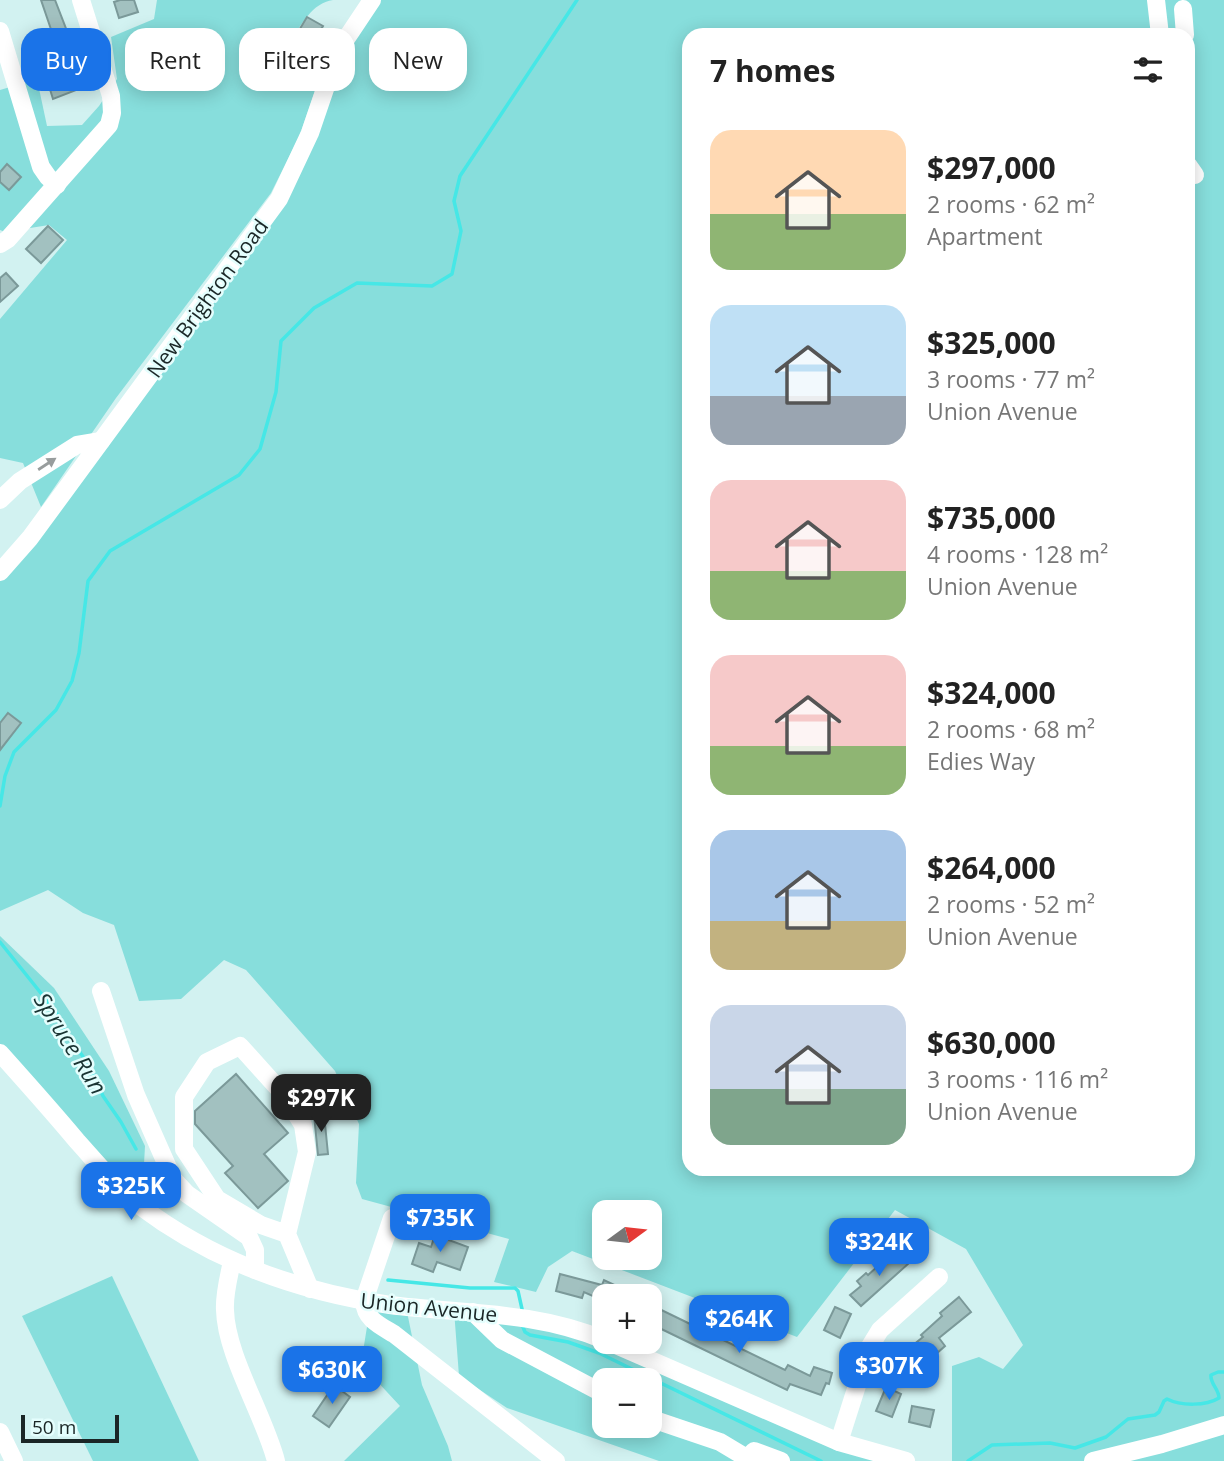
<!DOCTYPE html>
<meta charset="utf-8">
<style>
:root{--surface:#fff;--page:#f2f2f2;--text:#222;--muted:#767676;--accent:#1a73e8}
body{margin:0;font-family:"Open Sans",sans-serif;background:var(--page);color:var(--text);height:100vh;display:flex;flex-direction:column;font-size:26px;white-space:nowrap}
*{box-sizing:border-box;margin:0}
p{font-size:23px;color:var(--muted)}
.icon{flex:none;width:38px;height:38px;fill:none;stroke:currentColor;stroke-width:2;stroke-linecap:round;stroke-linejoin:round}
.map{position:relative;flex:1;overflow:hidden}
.side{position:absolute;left:682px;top:28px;width:513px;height:1148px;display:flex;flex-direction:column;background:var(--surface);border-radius:21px;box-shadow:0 4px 18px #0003}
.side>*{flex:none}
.hud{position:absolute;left:21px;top:28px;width:556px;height:63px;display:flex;gap:14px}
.needle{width:46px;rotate:75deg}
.fabs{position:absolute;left:592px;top:1200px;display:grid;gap:14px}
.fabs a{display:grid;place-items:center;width:70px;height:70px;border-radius:14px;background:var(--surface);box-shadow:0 4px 18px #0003;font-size:35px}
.scale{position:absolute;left:21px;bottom:18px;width:98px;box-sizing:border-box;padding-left:7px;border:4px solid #1a2626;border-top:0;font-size:19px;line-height:24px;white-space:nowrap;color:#1a2626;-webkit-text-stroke:5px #e4fefd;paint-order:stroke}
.price{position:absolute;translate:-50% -60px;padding:0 16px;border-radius:14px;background:var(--accent);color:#fff;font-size:23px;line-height:46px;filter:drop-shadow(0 2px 4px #0008)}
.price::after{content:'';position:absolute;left:50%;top:42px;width:21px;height:16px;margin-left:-10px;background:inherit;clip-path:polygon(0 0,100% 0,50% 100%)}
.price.selected{background:#222;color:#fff}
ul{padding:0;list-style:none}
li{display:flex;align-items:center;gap:21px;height:175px;padding:0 28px}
li span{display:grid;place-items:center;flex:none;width:196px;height:140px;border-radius:21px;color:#555}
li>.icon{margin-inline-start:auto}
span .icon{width:84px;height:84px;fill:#fffc;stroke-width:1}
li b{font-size:30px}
h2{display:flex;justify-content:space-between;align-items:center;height:84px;padding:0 28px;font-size:30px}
.chip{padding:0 24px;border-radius:21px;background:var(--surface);box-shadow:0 4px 18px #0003;font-size:24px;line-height:63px}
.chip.selected{background:var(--accent);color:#fff}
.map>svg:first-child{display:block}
</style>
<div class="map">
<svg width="1224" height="1461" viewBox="0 0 1224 1461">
<rect width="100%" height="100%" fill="#d2f2f1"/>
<!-- green -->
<g fill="#87dedc" fill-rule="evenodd">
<path d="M157,0H333C312,3 301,25 291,41L298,53L322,70L299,137L271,193L116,398L41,507L23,463L0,458V319L67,240L49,225L5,232L0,230V90L37,79L47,126L82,125L99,106L117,79L111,37L154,19Z"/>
<path d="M372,0H1224V1461H952V1366L979,1357L1003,1369L1023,1345L966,1249L895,1210L797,1337L572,1251L548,1267L536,1292L494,1282L509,1239L362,1199L356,1183L359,1124L335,1071L246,970L224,960L181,999L139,1001L114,925L83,913L48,890L0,911V572L279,199ZM690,35H1188V1169H690ZM604,1213H649V1258H604Z"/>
<polygon points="0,936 54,988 109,1071 145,1146 144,1164 113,1181 0,1053"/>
<polygon points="112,1276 199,1461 93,1461 22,1316"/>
<polygon points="371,1302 406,1307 422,1385 448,1446 452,1461 344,1461 400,1406 361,1364"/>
<path d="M454,1310L523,1317L906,1461H659L507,1408L459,1376ZM604,1381H649V1426H604Z"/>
</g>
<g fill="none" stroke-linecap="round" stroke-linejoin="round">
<!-- stream -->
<g stroke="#46e7e6" stroke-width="3.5">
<polyline points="0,806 5,776 14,752 56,710 72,681 79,653 88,581 110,551 239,475 260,449 276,392 281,341 314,308 357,283 432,286 452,274 461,231 454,201 460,176 577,0"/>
<polyline points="0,942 56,1012 64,1030 89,1065 103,1096 121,1122 136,1149"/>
<polyline points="388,1280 470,1288 515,1288 518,1291 522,1309"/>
<polyline points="523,1327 525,1332 530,1335 568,1342 599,1353 821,1461"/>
<path d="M968,1461L992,1445L1050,1443L1075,1448L1106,1437L1128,1419L1155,1415L1159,1412L1164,1401L1167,1399C1181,1406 1206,1406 1219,1398C1219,1389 1210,1384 1211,1375L1218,1372H1224"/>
</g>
</g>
<!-- building -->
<g fill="#a2c1c0" stroke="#7b9999" stroke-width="2">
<polygon points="41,0 55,0 75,52 60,57 59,53 53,55 49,43 55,41"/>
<polygon points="120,0 134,0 138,12 119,18 114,2"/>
<polygon points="307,17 323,26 310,47 295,37"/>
<polygon points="76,74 80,75 84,87 53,99 48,83"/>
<polygon points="7,164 21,177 9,190 0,182 0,172"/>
<polygon points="48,226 63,240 41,263 26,249"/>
<polygon points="6,273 18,286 0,302 0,278"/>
<polygon points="8,713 21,723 0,750 0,723"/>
<polygon points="236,1074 288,1133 264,1154 288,1181 258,1208 225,1173 233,1166 195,1124 195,1111"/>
<polygon points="324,1114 328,1154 318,1155 314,1115"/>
<polygon points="435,1235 468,1247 460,1270 437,1262 433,1272 412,1264 419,1243 431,1247"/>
<polygon points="896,1250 908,1264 861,1306 850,1295 861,1286 857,1281 866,1273 868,1275"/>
<polygon points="560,1274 602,1285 604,1280 640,1297 604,1297 604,1301 584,1292 582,1298 556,1291"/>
<polygon points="959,1297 971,1312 939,1338 945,1346 936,1354 933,1350 922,1359 912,1346 923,1337 921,1335 942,1316 940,1313"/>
<polygon points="649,1304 785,1370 788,1365 810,1376 814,1367 832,1373 829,1384 826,1383 821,1395 790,1384 787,1390 649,1323"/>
<polygon points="835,1307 851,1314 840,1338 824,1330"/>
<polygon points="334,1385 350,1397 329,1427 313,1416"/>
<polygon points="886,1387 901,1394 892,1417 876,1411"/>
<polygon points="912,1406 934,1410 930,1427 909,1422"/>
</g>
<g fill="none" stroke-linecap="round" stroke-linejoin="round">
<!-- minor -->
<g stroke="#fff" stroke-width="18">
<polyline points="1156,0 1160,35"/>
<polyline points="1183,9 1185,35"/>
<polyline points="0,31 41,167 48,177 57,185"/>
<polyline points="1188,165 1195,175"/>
<polyline points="0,244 8,239 109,125 112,113 111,96 81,0"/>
<polyline points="0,500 20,481 77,445 101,441"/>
<polyline points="0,572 30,538 279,199 310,133 325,89 346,39 372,0"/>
<polyline points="101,991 136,1095 173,1179 187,1194 249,1237 255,1250 255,1270"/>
<path d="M0,1053C26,1082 52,1111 77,1141C97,1163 116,1187 140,1206C213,1261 300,1292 390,1305C462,1314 536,1311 604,1340"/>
<path d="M392,1218L364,1301C365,1319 379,1325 394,1334L556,1461"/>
<polyline points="287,1234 261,1225 217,1199 184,1149 184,1097 207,1062 240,1046 285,1096 303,1125 307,1152 287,1234 310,1289"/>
<path d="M232,1261C229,1277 224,1294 225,1310C226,1355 264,1415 276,1461"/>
<polyline points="473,1312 502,1340 604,1394"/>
<polyline points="609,1342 839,1442 906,1461"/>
<polyline points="649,1418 720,1442 750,1460"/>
<polyline points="0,1432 14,1461"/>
<polyline points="839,1442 869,1348 880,1330 939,1277"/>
<polyline points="751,1461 748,1457 754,1451 781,1461"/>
<polyline points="1093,1461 1162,1444 1224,1425"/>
</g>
</g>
<!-- one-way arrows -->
<defs><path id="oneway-solid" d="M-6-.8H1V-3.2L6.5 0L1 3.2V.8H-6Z" transform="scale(1.75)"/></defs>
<use fill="#989d9d" href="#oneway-solid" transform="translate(47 464) rotate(-33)"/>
<g text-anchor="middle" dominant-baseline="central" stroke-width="5" stroke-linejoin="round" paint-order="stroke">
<!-- street labels -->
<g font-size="21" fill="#1a2626" stroke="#e4fefd">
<text transform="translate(207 298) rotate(-54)">New Brighton Road</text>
<text transform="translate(429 1307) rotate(6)">Union Avenue</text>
</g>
<!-- water labels -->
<g font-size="23" font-style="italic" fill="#1a3433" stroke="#e4fefd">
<text transform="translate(71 1043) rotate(58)">Spruce Run</text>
</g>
</g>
</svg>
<div class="fabs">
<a><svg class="needle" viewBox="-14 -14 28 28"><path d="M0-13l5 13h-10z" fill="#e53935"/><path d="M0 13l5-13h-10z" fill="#767676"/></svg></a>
<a>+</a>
<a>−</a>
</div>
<div class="scale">50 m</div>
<b class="price selected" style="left:321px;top:1134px">$297K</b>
<b class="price" style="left:131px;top:1222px">$325K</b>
<b class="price" style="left:440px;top:1254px">$735K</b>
<b class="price" style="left:879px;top:1278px">$324K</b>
<b class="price" style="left:739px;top:1355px">$264K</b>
<b class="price" style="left:889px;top:1402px">$307K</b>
<b class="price" style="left:332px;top:1406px">$630K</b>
<div class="hud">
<a class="chip selected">Buy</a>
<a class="chip">Rent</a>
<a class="chip">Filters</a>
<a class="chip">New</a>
</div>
<section class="side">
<h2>7 homes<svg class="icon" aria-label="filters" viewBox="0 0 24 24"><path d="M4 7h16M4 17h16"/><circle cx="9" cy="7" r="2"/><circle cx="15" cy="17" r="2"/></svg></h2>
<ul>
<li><span style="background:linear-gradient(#ffd9b3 60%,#8fb573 0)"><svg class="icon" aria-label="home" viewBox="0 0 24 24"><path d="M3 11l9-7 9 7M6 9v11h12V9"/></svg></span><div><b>$297,000</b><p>2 rooms · 62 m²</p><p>Apartment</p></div></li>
<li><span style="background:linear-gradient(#bfe0f5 65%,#9aa5b1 0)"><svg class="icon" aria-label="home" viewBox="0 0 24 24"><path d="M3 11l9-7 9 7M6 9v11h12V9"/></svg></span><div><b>$325,000</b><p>3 rooms · 77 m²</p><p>Union Avenue</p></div></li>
<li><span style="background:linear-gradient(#f6c9c9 65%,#8fb573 0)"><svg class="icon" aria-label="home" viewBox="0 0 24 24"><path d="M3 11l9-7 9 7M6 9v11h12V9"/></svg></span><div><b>$735,000</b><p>4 rooms · 128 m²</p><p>Union Avenue</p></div></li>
<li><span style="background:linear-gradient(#f6c9c9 65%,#8fb573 0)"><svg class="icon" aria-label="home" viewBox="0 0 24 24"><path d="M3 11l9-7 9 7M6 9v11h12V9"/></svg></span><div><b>$324,000</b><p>2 rooms · 68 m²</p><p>Edies Way</p></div></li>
<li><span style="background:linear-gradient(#a9c7e8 65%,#c2b280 0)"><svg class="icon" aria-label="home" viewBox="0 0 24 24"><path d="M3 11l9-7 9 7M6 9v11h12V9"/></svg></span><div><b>$264,000</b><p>2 rooms · 52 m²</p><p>Union Avenue</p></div></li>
<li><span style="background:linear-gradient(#c9d6e8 60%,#7fa58c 0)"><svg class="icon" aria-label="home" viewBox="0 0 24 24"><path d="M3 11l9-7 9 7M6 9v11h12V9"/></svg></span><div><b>$630,000</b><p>3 rooms · 116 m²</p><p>Union Avenue</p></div></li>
</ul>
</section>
</div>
